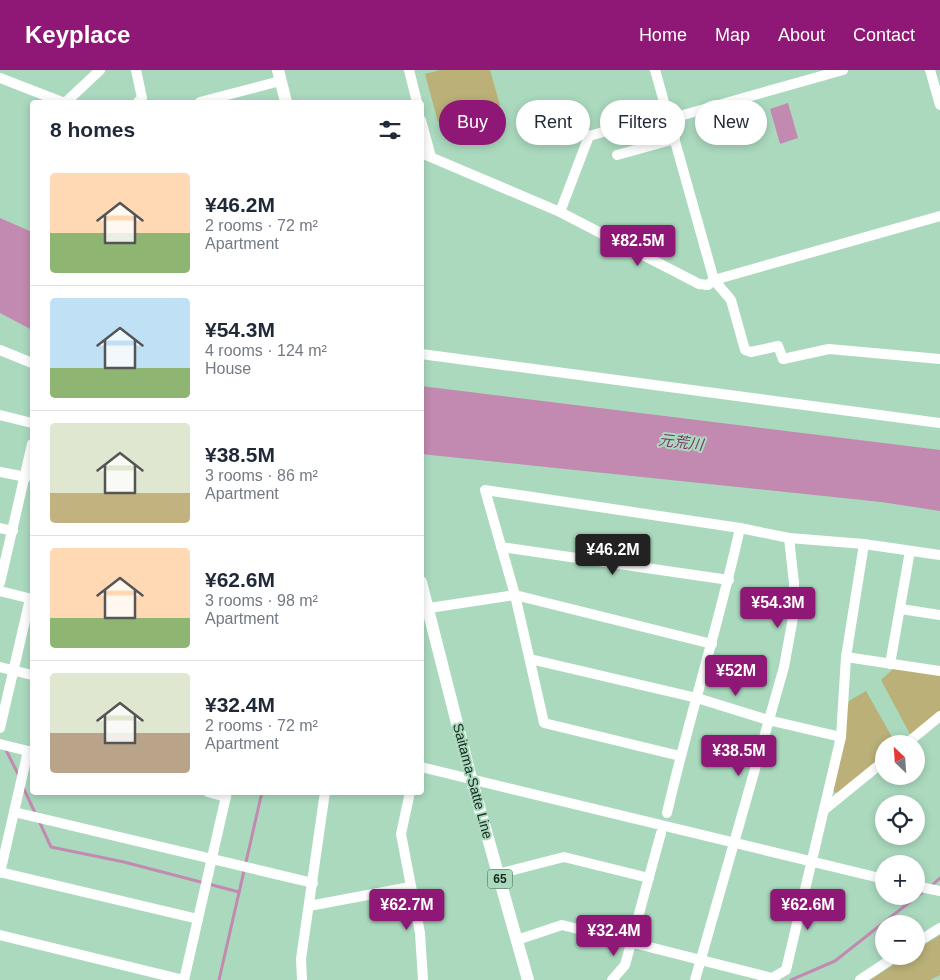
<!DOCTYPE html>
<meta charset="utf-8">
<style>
:root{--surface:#fff;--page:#f2f2f3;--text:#1f2937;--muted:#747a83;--line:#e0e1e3;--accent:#8f1775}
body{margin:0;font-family:Helvetica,"Noto Sans JP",sans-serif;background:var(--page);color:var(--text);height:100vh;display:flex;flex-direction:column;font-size:19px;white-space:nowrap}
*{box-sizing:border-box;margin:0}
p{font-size:16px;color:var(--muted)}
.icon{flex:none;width:28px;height:28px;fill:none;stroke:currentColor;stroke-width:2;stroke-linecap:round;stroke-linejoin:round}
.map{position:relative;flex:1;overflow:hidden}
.drawer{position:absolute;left:30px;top:30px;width:394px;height:695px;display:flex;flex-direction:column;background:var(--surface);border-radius:5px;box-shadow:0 2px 8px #0003}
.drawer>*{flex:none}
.hud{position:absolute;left:439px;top:30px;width:426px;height:45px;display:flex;gap:10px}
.needle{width:32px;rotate:335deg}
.controls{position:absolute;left:875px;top:665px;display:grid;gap:10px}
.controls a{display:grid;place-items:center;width:50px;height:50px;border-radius:50%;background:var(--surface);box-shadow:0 2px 8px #0003;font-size:25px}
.price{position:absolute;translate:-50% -42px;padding:0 11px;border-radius:5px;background:var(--accent);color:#fff;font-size:16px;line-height:32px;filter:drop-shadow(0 1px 2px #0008)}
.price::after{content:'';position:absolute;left:50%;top:30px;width:15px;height:11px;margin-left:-8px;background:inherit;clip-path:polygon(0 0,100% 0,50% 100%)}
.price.current{background:#222;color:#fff}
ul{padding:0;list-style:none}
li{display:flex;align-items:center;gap:15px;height:125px;padding:0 20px}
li+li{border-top:1px solid var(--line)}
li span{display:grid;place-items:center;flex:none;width:140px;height:100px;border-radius:5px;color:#555}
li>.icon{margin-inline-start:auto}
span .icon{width:60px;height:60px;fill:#fffc;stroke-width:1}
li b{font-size:21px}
h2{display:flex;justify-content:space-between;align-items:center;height:60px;padding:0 20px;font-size:21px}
.pill{padding:0 18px;border-radius:22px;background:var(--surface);box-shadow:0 2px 8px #0003;font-size:18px;line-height:45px}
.pill.current{background:var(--accent);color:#fff}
header{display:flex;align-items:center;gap:30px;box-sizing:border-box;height:70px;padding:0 25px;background:var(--accent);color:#fff}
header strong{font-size:24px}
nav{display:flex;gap:28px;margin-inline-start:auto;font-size:18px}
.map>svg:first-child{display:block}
</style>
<header>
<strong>Keyplace</strong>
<nav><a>Home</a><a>Map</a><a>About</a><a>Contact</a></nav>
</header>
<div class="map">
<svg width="940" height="910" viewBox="0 0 940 910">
<rect width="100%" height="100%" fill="#aad9be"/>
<!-- green -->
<g fill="#bab078">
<polygon points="440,0 490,0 500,35 438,52 425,4"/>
<polygon points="893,599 940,605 940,643 911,666 881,610"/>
<polygon points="866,621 896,674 884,674 884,688 838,724 832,720 849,631"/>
<polygon points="940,865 940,905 930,910 870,910 907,886 916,886 916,880"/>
</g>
<!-- water -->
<g fill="#c28ab0">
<polygon points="788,33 798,68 780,74 770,39"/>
<polygon points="0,148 32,162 32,260 0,243"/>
<polygon points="421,316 940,380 940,441 881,432 421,384"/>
</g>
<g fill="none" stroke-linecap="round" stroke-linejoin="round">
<!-- stream -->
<g stroke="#c28ab0" stroke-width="3">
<polyline points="5,678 19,706"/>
<polyline points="23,717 36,745"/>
<polyline points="39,751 51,777 124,792 239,822"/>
<polyline points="930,817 940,808"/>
<polyline points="219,910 262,722"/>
<polyline points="791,910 835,891 925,820"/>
</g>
<!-- minor -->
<g stroke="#fff" stroke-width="10">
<polyline points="136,0 142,28 138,32"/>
<polyline points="409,0 417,32"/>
<polyline points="655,0 714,210 731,230 745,280 751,282 778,276 783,289 829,279 940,289"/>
<polyline points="930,0 940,35"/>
<polyline points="0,8 62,32"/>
<polyline points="66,32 100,0"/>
<polyline points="200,32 280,11"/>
<polyline points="669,49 843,0"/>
<polyline points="421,50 431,87"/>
<polyline points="421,83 560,142 699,214 708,215 714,210 940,146"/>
<polyline points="617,85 675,69"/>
<polyline points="560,142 589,66 625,56"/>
<polyline points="0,280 32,293"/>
<polyline points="421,284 940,353"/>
<polyline points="0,345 32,353"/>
<polyline points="0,402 26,407"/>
<polyline points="0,458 13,461"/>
<polyline points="501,477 729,510"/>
<polyline points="0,513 32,374"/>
<polyline points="0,521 32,529"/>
<polyline points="429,538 515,525 712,574"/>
<polyline points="901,539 940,545"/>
<polyline points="846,587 940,601"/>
<polyline points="530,589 697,628 768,650 841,667"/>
<polyline points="890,594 910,481"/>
<polyline points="0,597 32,605"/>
<polyline points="0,658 30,529"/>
<polyline points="0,674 32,682"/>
<polyline points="906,674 940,646"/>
<polyline points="680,686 544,653 515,525 485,420 740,458 789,468 864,474 940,485"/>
<polyline points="421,697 884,809"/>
<polyline points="208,722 226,727"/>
<polyline points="410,722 401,764 420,863 423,910"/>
<polyline points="825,739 884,691"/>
<polyline points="14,742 313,813"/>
<path d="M667,743C689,647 719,554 740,458"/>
<polyline points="0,802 198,849"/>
<polyline points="0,803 28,681"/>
<polyline points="498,804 564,787 649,808"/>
<polyline points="916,816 940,821"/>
<polyline points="309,836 410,817"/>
<polyline points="0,865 184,910"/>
<polyline points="517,870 562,855 772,908 786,900 841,667 846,587 864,474"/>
<polyline points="916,873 940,858"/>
<polyline points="184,910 227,722"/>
<polyline points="302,910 301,889 325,722"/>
<polyline points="612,910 625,895 661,763"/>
<polyline points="695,910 784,597 794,542 794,513 789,468"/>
<polyline points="860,910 896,886"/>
</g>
<!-- major -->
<g stroke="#fff" stroke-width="12">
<polyline points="278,0 286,32"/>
<polyline points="421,512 471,708 528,910"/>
</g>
</g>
<g text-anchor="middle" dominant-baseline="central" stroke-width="4" stroke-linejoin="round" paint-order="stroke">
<!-- shield labels -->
<rect fill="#aad9be" stroke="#435e4f" stroke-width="1" x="487.5" y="799.5" width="25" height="19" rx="4"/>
<g font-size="12" font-weight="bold" fill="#17291f">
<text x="500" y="809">65</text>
</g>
<!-- street labels -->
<g font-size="14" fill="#17291f" stroke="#aad9be">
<text transform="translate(473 711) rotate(75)">Saitama-Satte Line</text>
</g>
<!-- water labels -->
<g font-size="15" font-style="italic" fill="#7d396a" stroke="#aad9be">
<text transform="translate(681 372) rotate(7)">元荒川</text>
</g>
</g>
</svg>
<div class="controls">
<a><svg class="needle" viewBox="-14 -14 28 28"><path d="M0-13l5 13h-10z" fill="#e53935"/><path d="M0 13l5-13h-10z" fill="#747a83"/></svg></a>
<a><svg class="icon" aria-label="locate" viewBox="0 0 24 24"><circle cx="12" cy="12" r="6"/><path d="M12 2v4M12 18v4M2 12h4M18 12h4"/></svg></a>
<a>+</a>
<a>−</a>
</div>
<b class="price" style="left:638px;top:197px">¥82.5M</b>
<b class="price current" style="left:613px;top:506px">¥46.2M</b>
<b class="price" style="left:778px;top:559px">¥54.3M</b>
<b class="price" style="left:736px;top:627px">¥52M</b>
<b class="price" style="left:739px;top:707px">¥38.5M</b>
<b class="price" style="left:407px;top:861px">¥62.7M</b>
<b class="price" style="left:808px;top:861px">¥62.6M</b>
<b class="price" style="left:614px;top:887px">¥32.4M</b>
<div class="hud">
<a class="pill current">Buy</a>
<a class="pill">Rent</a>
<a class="pill">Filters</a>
<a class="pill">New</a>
</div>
<section class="drawer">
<h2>8 homes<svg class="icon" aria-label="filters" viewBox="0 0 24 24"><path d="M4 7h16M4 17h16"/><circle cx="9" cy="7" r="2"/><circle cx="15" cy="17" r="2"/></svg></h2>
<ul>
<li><span style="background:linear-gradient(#ffd9b3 60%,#8fb573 0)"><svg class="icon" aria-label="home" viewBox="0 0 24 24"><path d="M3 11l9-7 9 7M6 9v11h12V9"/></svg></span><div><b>¥46.2M</b><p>2 rooms · 72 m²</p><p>Apartment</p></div></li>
<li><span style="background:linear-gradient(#bfe0f5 70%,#8fb573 0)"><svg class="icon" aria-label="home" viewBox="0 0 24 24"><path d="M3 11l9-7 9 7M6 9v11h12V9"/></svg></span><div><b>¥54.3M</b><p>4 rooms · 124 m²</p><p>House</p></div></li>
<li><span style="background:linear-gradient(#dfe7d0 70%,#c2b280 0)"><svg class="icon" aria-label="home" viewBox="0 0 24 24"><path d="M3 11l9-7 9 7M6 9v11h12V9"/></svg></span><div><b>¥38.5M</b><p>3 rooms · 86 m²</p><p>Apartment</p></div></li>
<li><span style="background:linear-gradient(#ffd9b3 70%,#8fb573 0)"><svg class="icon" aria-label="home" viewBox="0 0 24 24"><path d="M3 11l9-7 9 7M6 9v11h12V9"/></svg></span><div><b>¥62.6M</b><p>3 rooms · 98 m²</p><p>Apartment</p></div></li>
<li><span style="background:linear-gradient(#dfe7d0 60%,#b9a48a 0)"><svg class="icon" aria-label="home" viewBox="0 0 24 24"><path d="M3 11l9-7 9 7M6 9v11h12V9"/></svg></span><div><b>¥32.4M</b><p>2 rooms · 72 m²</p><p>Apartment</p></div></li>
</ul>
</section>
</div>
